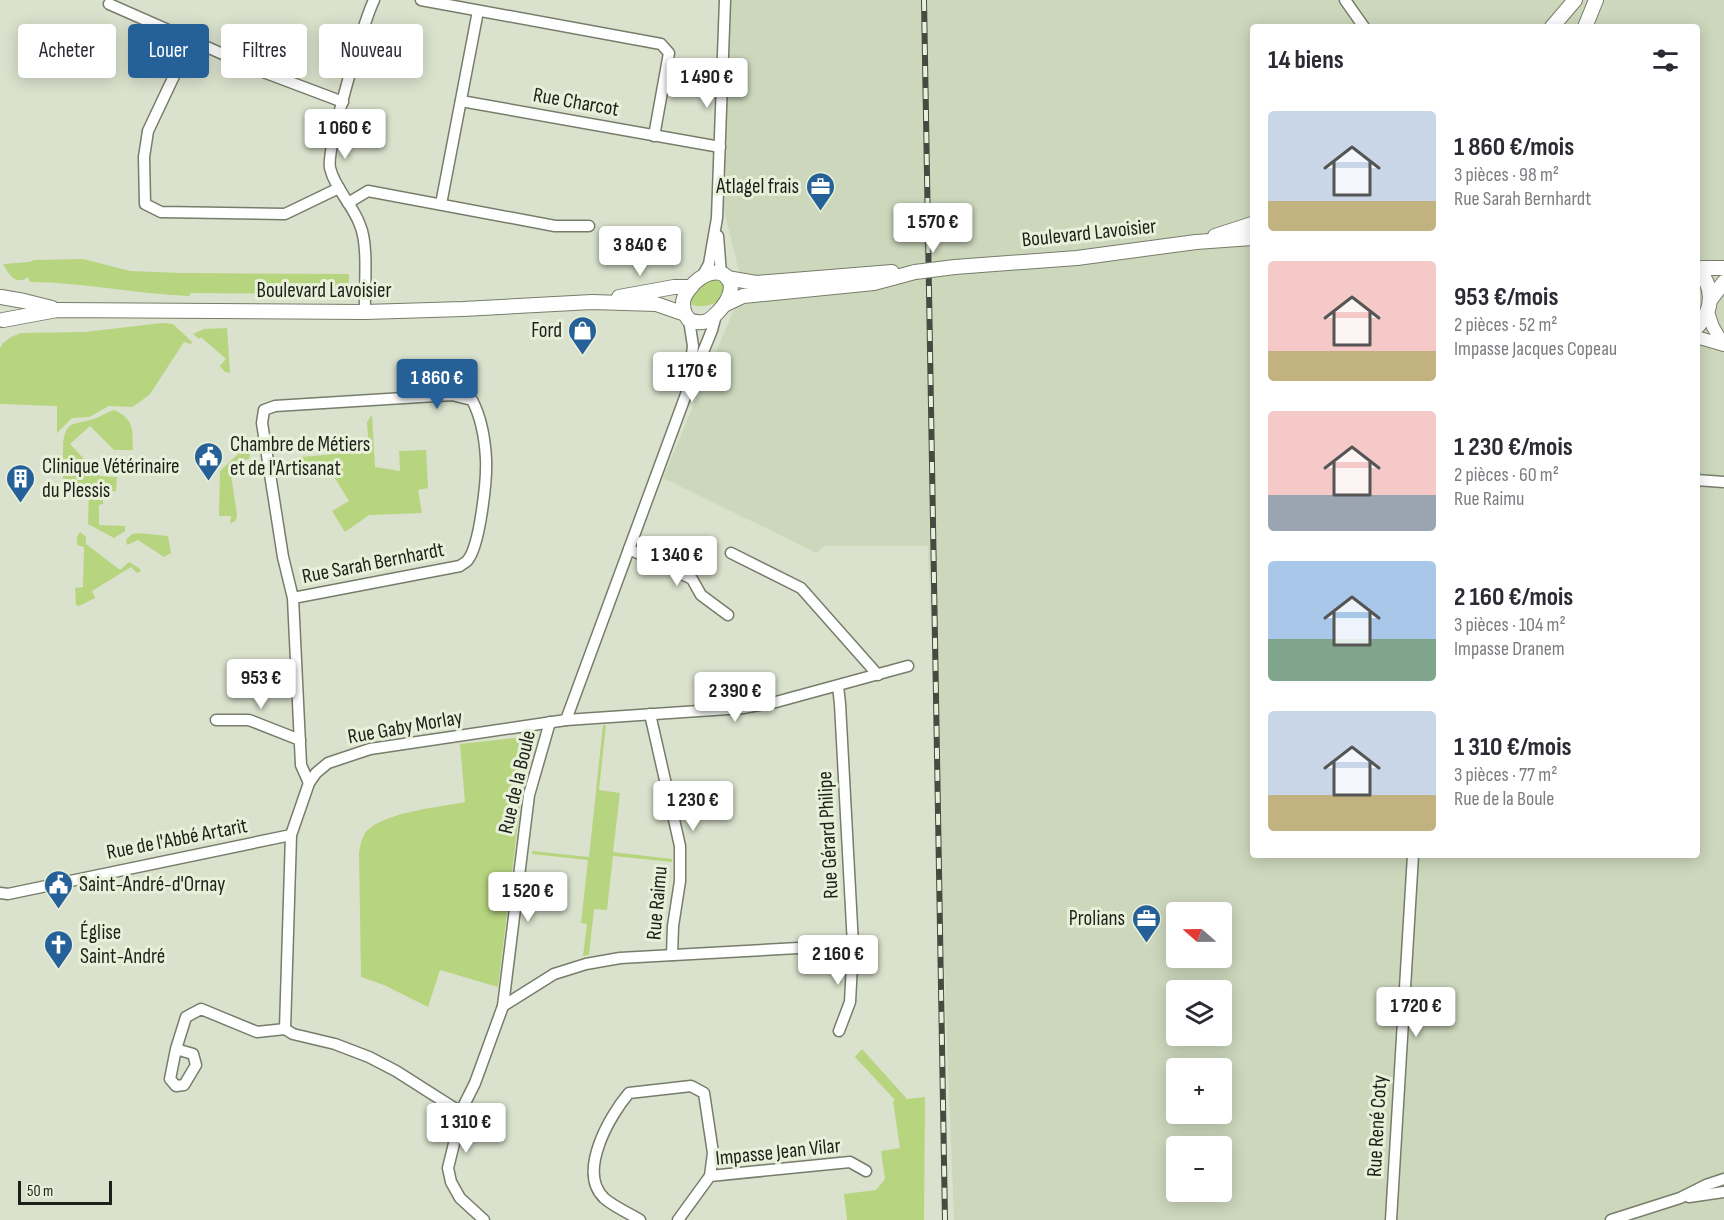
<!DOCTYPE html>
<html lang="fr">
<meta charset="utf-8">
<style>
:root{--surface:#fff;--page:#f7f7f7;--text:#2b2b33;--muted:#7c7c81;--accent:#256198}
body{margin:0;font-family:"Sofia Sans Condensed",sans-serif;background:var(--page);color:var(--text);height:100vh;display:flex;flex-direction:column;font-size:22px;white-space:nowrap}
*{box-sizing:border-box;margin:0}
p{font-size:20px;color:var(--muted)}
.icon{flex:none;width:33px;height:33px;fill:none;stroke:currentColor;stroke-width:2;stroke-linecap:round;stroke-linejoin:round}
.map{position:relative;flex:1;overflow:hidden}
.drawer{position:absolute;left:1250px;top:24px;width:450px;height:834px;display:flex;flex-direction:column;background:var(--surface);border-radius:6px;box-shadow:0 3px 15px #0003}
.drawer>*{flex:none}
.hud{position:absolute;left:18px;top:24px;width:570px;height:54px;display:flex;gap:12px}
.needle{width:39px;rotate:290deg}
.fabs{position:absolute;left:1166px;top:902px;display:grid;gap:12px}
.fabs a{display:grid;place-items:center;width:66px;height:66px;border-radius:6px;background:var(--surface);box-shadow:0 3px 15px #0003;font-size:30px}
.scale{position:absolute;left:18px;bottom:15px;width:94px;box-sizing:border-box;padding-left:6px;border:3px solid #1e2019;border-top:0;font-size:16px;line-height:21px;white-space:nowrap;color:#1e2019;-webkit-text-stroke:4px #e8f0da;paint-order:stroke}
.price{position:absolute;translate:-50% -51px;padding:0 14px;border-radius:6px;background:#fff;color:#222;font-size:20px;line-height:39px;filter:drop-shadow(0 2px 3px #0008)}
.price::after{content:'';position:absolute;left:50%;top:36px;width:18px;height:14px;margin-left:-9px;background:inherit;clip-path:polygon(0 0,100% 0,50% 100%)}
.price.selected{background:var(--accent);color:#fff}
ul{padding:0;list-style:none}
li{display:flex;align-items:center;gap:18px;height:150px;padding:0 18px}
li span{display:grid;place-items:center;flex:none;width:168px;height:120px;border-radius:6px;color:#555}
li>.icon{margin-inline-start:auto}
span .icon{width:72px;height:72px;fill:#fffc;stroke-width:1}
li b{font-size:26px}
h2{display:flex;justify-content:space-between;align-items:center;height:72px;padding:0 18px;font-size:26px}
.pill{padding:0 21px;border-radius:6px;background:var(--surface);box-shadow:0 3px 15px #0003;font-size:21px;line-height:54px}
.pill.selected{background:var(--accent);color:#fff}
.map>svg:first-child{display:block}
</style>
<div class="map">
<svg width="1724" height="1220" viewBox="0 0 1724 1220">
<rect width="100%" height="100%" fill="#dae2cd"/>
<!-- built -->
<path fill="#ccd7bc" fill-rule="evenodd" d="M729,0H1724V1220H954L928,546H824L817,553L663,478L743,288L723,206ZM1252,27H1696V855H1252ZM1176,912H1221V957H1176ZM1176,990H1221V1035H1176ZM1176,1068H1221V1113H1176ZM1176,1146H1221V1191H1176Z"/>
<!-- green -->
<g fill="#b7d47f">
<path d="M83,259L130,271L180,273L349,274L348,295L344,297L341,294L191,293L189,296C135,294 83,282 30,282L28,277C16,286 9,275 3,264L29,262L35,260Z"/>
<path d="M715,279L719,281L725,287L722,299C713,305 702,308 692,305L690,297L706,281Z"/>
<polygon points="162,323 173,324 192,342 191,344 184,342 150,394 141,401 132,407 109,406 89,417 72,418 57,433 57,406 0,404 0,348 3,343 11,337 21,333 85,332"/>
<polygon points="227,328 230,373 225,372 220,366 226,359 201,337 199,339 193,334 204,329"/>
<path d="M114,410C135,420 132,429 133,450H114L90,426L70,444L100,476L117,477L116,491L103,492V504L99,505V525L125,526V531L114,538L88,524L89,488L63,489V443C67,420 73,425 90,420C99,418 105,413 114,410Z"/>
<polygon points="372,415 375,467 400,471 399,451 426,450 428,488 418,490 422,513 369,515 345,532 332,511 349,501 325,462 302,463 281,477 279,469 301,457 369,451 367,422"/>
<polygon points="255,438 258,440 259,451 250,453 249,459 240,461 240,468 231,475 237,515 236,520 230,524 231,516 219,516 220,471"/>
<polygon points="80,532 86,537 86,544 120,570 129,562 139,568 141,571 137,573 131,567 92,591 95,598 79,606 76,605 75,588 83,587 84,547 77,545 77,537"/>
<polygon points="138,533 168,536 171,553 164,557 138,540 127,545 126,540 132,534"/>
<polygon points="603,725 606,725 599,790 620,793 613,852 672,859 672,862 613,856 607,910 594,909 589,955 583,956 587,924 581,923 588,860 532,854 532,851 589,857"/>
<path d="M515,738L525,743L530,759L521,798L498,987L440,970L428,1007L384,985L361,977L359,853C360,847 361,840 364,835C376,813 441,807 465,802L460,744Z"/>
<polygon points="862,1049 907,1099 925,1097 924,1220 847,1220 844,1194 876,1190 885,1179 881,1151 900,1148 893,1101 895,1100 855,1057"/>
</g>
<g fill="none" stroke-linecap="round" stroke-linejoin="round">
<defs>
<g id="minor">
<polyline points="421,0 661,44 669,53 654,136"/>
<polyline points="1345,0 1364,27"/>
<polyline points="109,4 266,73 343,102"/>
<polyline points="191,40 148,131 144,157 145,204 161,212 285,214 339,188"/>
<polyline points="461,101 720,147"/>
<polyline points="348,203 368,191 555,226 589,226"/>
<polyline points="441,204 478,11"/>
<polyline points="718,236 721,274"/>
<polyline points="703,275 709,264 717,218 725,0"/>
<path d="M365,312C364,288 369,246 360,225C353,205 335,189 330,168C326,149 364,21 374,0"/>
<polyline points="689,320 693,346 688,389 712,330 716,315"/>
<polyline points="1696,480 1724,482"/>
<polyline points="629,549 692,579 701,595 728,615"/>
<polyline points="731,553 801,588 878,675"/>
<path d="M293,598L460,566C462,564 465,563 467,561C480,547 487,479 486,459C485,440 481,417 472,400L452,395L275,406L264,410L262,423L283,557L293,598L301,765L309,783"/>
<polyline points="650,714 680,846 680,881 673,926 672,955"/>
<polyline points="216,720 249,720 300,740"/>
<polyline points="566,720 688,389"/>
<polyline points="0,893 8,894 291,835"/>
<polyline points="503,1006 554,974 586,964 620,958 853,945 840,704 838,686"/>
<polyline points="285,1029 291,835 309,783 316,773 328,763 370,749 566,720 743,708 776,702 908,666"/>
<polyline points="285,1029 293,1034 335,1044 369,1057 396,1071 462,1113"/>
<polyline points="839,1031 850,1002 853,945"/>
<polyline points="176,1049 193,1054 196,1065 184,1085 176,1086 170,1079 176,1049 186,1017 201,1009 257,1032 285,1029"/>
<polyline points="1689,1197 1724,1192"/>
<polyline points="484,1220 460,1198 451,1182 448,1168 463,1107 475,1083 503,1006 529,795 550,722"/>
<path d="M640,1220C629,1213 614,1207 604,1198C577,1172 610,1115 629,1093L691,1086L704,1093L713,1153L710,1176"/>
<polyline points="678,1220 710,1176 850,1162 866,1171"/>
<polyline points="1391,1220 1413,855"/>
<polyline points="1611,1220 1680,1198 1706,1185 1724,1179"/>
</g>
<g id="tertiary">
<polyline points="1708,312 1713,327 1724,345"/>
<polyline points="1696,337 1724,345"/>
</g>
<g id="secondary">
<polyline points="1552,27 1575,0"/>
<polyline points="1585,27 1596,0"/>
<polyline points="1215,236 1252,224"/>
<polyline points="955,267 1077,258 1196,242 1252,238"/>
<path d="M1696,267C1714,286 1715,309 1696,328"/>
<polyline points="1697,268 1724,268"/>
<polyline points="727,278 756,283 892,272"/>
<polyline points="1,297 24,301 52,308"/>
<polyline points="619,297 674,287 691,287"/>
<polyline points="1711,299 1724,282"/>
<polyline points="726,304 743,296 874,283 915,272"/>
<path d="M3,320L57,310L365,312L463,309L592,302L656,304L685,314L689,320C702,325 709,322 718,312C750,279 715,256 690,288C683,297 681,303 685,314"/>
</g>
</defs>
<!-- minor casing -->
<use href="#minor" stroke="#767d6a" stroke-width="13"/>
<!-- tertiary casing -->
<use href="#tertiary" stroke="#767d6a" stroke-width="14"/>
<!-- secondary casing -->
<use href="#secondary" stroke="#767d6a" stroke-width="16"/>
<!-- minor -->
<use href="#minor" stroke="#fff" stroke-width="10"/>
<!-- tertiary -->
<use href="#tertiary" stroke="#fff" stroke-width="12"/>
<!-- secondary -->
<use href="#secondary" stroke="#fff" stroke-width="14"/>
<defs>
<polyline id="rail" points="924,0 945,1220"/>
</defs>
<!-- rail casing -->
<use href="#rail" stroke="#464a40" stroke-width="6"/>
<!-- rail -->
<use href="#rail" stroke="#e8f0da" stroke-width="4" stroke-dasharray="11" stroke-linecap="butt"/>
<defs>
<polyline id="secondary-bridge" points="915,272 955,267"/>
</defs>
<!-- secondary-bridge casing -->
<use href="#secondary-bridge" stroke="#767d6a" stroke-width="16" stroke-linecap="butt"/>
<!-- secondary-bridge -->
<use href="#secondary-bridge" stroke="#fff" stroke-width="14"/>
</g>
<!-- icons -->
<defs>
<symbol id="office-pin" viewBox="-11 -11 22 30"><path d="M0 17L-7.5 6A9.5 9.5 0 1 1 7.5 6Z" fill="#256198" stroke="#e8f0da"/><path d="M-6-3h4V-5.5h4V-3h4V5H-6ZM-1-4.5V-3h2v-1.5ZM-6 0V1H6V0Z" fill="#fff"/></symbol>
<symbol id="shop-pin" viewBox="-11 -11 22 30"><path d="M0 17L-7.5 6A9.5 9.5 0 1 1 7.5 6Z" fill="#256198" stroke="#e8f0da"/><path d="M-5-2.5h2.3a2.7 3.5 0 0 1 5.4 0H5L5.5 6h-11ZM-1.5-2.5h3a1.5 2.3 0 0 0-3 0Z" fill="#fff"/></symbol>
<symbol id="civic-pin" viewBox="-11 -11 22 30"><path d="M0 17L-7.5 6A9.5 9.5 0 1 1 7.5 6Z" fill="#256198" stroke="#e8f0da"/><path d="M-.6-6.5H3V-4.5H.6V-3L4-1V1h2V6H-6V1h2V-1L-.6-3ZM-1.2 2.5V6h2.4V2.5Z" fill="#fff"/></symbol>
<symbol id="building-pin" viewBox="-11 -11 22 30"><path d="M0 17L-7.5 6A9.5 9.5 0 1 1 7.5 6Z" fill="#256198" stroke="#e8f0da"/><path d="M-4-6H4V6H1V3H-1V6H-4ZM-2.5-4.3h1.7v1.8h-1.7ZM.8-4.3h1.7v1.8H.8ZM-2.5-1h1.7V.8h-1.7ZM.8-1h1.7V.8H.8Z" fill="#fff"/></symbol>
<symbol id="church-pin" viewBox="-11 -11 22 30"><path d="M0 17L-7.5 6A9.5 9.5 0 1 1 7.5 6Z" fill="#256198" stroke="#e8f0da"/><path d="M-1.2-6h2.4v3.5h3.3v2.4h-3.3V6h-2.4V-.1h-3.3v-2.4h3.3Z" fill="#fff"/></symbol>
</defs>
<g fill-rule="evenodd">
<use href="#office-pin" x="804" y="170" width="33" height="45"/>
<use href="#shop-pin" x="566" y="314" width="33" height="45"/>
<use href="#civic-pin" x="192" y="440" width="33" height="45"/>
<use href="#building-pin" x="4" y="462" width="33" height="45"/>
<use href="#civic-pin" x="42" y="868" width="33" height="45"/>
<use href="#office-pin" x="1130" y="902" width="33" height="45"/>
<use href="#church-pin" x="42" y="928" width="33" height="45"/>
</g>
<g text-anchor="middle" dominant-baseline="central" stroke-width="6" stroke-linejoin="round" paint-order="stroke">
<!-- street labels -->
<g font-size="21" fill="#1e2019" stroke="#e8f0da">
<text transform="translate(576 102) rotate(10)">Rue Charcot</text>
<text transform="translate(1089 233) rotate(-6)">Boulevard Lavoisier</text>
<text x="324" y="290">Boulevard Lavoisier</text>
<text transform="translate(373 563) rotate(-11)">Rue Sarah Bernhardt</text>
<text transform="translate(405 727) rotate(-10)">Rue Gaby Morlay</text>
<text transform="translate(517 782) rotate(-77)">Rue de la Boule</text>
<text transform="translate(828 835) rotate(-93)">Rue Gérard Philipe</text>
<text transform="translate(177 839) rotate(-11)">Rue de l'Abbé Artarit</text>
<text transform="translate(657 903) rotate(-85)">Rue Raimu</text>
<text transform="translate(1377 1126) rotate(-87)">Rue René Coty</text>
<text transform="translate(778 1152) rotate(-6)">Impasse Jean Vilar</text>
</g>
<!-- poi labels -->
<g font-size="21" fill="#1e2019" stroke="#e8f0da" text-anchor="start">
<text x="799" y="186" text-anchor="end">Atlagel frais</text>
<text x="562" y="330" text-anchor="end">Ford</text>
<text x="230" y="444">Chambre de Métiers<tspan x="230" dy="24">et de l'Artisanat</tspan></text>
<text x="42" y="466">Clinique Vétérinaire<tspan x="42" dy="24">du Plessis</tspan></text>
<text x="79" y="884">Saint-André-d'Ornay</text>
<text x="1125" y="918" text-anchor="end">Prolians</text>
<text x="80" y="932">Église<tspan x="80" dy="24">Saint-André</tspan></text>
</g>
</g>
</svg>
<div class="fabs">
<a><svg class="needle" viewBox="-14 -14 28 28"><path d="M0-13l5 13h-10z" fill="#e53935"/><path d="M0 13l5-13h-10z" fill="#7c7c81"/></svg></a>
<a><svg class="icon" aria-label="layers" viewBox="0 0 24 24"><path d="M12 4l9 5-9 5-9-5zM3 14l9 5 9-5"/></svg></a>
<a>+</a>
<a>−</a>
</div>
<div class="scale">50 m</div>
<b class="price" style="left:707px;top:109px">1 490 €</b>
<b class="price" style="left:345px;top:160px">1 060 €</b>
<b class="price" style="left:933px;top:254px">1 570 €</b>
<b class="price" style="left:640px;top:277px">3 840 €</b>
<b class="price" style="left:692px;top:403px">1 170 €</b>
<b class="price selected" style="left:437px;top:410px">1 860 €</b>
<b class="price" style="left:677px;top:587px">1 340 €</b>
<b class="price" style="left:261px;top:710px">953 €</b>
<b class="price" style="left:735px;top:723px">2 390 €</b>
<b class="price" style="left:693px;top:832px">1 230 €</b>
<b class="price" style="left:528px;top:923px">1 520 €</b>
<b class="price" style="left:838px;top:986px">2 160 €</b>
<b class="price" style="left:1416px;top:1038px">1 720 €</b>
<b class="price" style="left:466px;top:1154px">1 310 €</b>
<div class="hud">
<a class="pill">Acheter</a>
<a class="pill selected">Louer</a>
<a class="pill">Filtres</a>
<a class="pill">Nouveau</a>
</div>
<section class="drawer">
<h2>14 biens<svg class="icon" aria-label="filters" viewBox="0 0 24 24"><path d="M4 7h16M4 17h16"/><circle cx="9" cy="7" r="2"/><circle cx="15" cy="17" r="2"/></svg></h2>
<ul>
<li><span style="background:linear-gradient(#c9d6e8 75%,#c2b280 0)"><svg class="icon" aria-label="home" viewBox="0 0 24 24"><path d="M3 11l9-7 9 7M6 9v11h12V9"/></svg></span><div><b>1 860 €/mois</b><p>3 pièces · 98 m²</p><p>Rue Sarah Bernhardt</p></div></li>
<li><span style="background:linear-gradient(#f6c9c9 75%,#c2b280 0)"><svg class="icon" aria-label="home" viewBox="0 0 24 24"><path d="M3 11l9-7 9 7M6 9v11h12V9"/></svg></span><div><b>953 €/mois</b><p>2 pièces · 52 m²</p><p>Impasse Jacques Copeau</p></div></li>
<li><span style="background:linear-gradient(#f6c9c9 70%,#9aa5b1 0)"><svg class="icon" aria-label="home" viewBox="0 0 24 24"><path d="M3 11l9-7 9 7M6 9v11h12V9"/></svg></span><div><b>1 230 €/mois</b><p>2 pièces · 60 m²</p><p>Rue Raimu</p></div></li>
<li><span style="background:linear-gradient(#a9c7e8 65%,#7fa58c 0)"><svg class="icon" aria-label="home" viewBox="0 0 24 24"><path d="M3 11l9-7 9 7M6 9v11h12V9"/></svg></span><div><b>2 160 €/mois</b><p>3 pièces · 104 m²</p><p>Impasse Dranem</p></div></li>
<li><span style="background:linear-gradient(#c9d6e8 70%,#c2b280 0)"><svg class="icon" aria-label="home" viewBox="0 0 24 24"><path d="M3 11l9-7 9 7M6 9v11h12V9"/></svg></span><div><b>1 310 €/mois</b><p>3 pièces · 77 m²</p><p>Rue de la Boule</p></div></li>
</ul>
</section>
</div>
